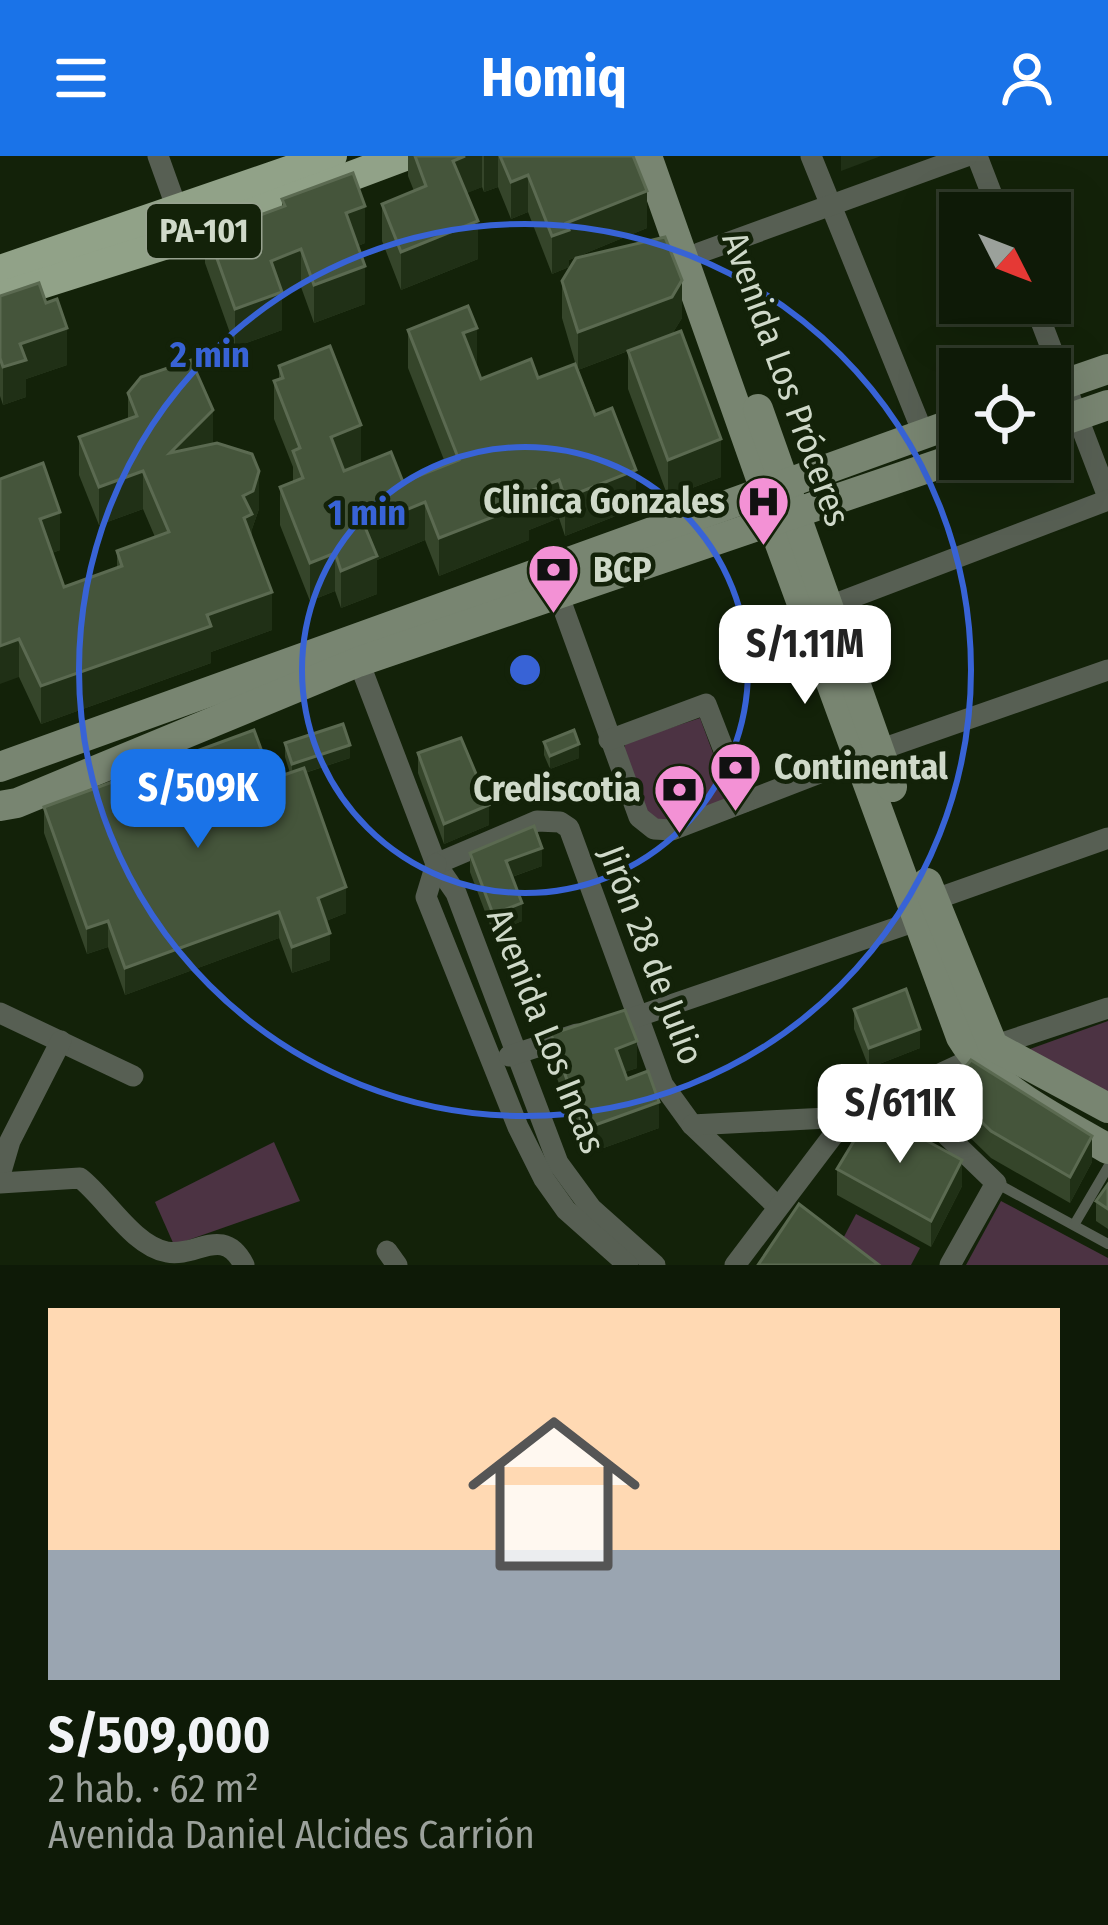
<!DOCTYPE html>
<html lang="es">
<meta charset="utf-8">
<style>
:root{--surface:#0e1a07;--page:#1c2715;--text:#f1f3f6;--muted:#9ba19b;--line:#2e3828;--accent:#1a73e8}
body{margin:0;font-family:"Fira Sans Condensed",sans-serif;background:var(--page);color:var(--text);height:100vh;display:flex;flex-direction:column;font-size:45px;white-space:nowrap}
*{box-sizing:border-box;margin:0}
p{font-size:39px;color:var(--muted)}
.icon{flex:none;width:66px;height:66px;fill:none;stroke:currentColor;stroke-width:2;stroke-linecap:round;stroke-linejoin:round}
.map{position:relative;height:1109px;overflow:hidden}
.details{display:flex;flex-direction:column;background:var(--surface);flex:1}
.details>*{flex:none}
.needle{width:78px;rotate:132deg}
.fabs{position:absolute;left:939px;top:36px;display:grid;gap:24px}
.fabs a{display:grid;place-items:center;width:132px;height:132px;border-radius:0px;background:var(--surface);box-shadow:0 12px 48px #0002,0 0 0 3px var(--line);font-size:60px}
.price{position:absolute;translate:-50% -102px;padding:0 27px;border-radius:24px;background:#fff;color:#222;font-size:39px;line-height:78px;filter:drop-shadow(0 3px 6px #0008)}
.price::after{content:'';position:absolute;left:50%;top:72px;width:36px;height:27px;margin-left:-18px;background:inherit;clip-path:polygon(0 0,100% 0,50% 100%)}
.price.on{background:var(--accent);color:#fff}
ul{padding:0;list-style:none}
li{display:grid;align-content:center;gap:24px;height:636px;padding:0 48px}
li span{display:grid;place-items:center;height:372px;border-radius:0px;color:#555}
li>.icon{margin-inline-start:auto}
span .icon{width:216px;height:216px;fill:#fffc;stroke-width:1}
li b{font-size:51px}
header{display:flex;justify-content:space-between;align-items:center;height:156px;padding:0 48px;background:var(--accent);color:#fff;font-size:54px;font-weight:700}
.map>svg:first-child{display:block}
</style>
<header><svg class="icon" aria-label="menu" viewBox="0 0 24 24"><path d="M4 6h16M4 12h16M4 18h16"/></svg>Homiq<svg class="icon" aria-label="person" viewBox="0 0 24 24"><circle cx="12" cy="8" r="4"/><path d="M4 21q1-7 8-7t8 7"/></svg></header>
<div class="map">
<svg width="1108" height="1109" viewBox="0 0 1108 1109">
<rect width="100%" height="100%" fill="#132209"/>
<!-- green -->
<g fill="#4c3343">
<polygon points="700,562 730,643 672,668 648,661 624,607 625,587"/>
<polygon points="1108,865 1108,949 1016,898"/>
<polygon points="274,986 300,1045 174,1089 155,1046"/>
<polygon points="1001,1045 1108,1102 1108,1109 966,1109"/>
<polygon points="856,1058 920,1092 911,1109 870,1109 838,1092"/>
</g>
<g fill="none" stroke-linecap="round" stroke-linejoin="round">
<!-- lane -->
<g stroke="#575f53" stroke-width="10">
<polyline points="996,1027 1108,1088"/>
<polyline points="1074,1069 1108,1011"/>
</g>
<!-- street -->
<g stroke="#575f53" stroke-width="21">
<polyline points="158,0 181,64"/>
<polyline points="811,0 923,277"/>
<polyline points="977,0 999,57"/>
<polyline points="699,97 967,0"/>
<polyline points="1034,147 1108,341"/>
<polyline points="557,435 639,661 654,673 672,674 879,594 1108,514"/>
<polyline points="827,451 1108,344"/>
<polyline points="354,493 436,708 456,737 558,1007 591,1052 655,1109"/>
<polyline points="609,584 706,548 744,646"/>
<polyline points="436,708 537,665 560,666 569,672 663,929 692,969 777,1050"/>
<polyline points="436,708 426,741 518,971 544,1023 566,1054 628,1109"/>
<polyline points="933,744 1108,682"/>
<polyline points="0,857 133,920"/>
<polyline points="630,863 919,764"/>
<polyline points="993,890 1108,852"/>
<polyline points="509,900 577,878"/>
<polyline points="904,938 996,1027 950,1109"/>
<polyline points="692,969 847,961 974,902"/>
<polyline points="0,1019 10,985 61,885"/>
<path d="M0,1027L80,1022C106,1042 133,1090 167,1096C196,1102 223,1068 244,1109"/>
<polyline points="387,1095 397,1109"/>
<polyline points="735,1109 847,961"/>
</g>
<!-- secondary -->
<g stroke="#788571" stroke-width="30">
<path d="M647,0L765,334L772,366L961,881C993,934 1056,962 1108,993"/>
<polyline points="1050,233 1108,213"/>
<polyline points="758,253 892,631"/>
<polyline points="1050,269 1108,249"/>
<polyline points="0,611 960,265"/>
<polyline points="0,650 17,647 358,506 960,301"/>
<polyline points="927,727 993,890 1108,952"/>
</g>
<!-- primary -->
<g stroke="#91a288" stroke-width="30">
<polyline points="0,114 332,0"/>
<polyline points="0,141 186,82 405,0"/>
</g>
</g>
<!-- wall -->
<g fill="#35452a">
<polygon points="408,0 633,0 647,72 569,104 569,111 552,118 528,56 511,63 498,31 484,36 482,31 466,37 478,103 401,134 382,85 382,48 414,35 408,20"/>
<polygon points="282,43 365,87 358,90 365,148 314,167 301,131 282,138 282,174 235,191 205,107 205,69 255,61 282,51"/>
<polygon points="562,125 682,162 672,178 721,321 668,341 628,233 628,195 578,214 636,352 565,380 559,362 529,374 529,384 439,420 425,384 377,404 377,438 341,452 335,435 310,445 280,369 280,331 293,326 293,311 274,263 274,225 279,223 279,210 361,307 343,314 403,326 446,309 408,212 408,174 477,210 481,223 538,222 577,213 562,162"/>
<polygon points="0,140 67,209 26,223 26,241 3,249 0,240"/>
<polygon points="128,237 213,288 259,353 252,373 252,383 272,474 211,496 211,507 41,568 19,521 0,323 60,394 52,397 64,431 117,412 117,395 155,381 143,353 99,369 79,319 79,281 128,264"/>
<polygon points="544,586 579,602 550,613 544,599"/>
<polygon points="285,587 350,602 305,617 346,757 326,765 330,804 292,817 279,782 125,839 108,791 87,798 44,677 44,651 272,623 290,617 285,601"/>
<polygon points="418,597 489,669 444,688 418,617"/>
<polygon points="470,697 542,710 512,721 522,765 493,777 470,716"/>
<polygon points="854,853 920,892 869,912 854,873"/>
<polygon points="551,878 637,912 625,916 627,923 659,972 584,999 551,905"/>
<polygon points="948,933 1092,1006 1070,1047 991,1002 948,960"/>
<polygon points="837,1013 962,1030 931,1091 837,1039"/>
<polygon points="1108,1028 1108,1073 1096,1065 1096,1045"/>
</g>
<!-- shaded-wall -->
<g fill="#203016">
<polygon points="465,0 482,0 482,31 453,43 453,5"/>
<polygon points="484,0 498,0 498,31 484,36"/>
<polygon points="841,0 881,0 841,15"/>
<polygon points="528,19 528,56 511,63 511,26"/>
<polygon points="647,35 647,72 569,104 569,111 552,118 552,80 566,67"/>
<polygon points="365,50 365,87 346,95 346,57"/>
<polygon points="478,65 478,103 401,134 401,96"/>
<polygon points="301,93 301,131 282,138 282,174 235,191 235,153 271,105"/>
<polygon points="365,110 365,148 314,167 314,129"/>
<polygon points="682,124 682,162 672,178 578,214 578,176"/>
<polygon points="67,172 67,209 26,223 26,241 3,249 3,211 20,188"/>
<polygon points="477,172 477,210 463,215 463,177"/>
<polygon points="213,254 213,292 170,297"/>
<polygon points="361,269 361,307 331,319 331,281"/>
<polygon points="721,283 721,321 668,341 668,304"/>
<polygon points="636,314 636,352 565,380 565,342"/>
<polygon points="143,315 143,353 99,369 99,331"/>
<polygon points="259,315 259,353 252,373 252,396 244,400 243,340"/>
<polygon points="559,324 559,362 529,374 529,384 439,420 439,382 525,337"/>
<polygon points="425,346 425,384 377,404 377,438 341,452 341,415 365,371"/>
<polygon points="60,356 60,394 40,401 40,363"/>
<polygon points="335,397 335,435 310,445 310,407"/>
<polygon points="272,436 272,474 211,496 211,507 41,568 41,530 207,459"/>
<polygon points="19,483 19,521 0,528 0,490"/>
<polygon points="579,588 579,602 550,613 550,600"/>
<polygon points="350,589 350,602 292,621 292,608"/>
<polygon points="489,649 489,669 444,688 444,668"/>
<polygon points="542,692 542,710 506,723 506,705"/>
<polygon points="346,731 346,757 318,768 318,742"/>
<polygon points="522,747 522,765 493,777 493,758"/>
<polygon points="279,756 279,782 125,839 125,812"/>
<polygon points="108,765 108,791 87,798 87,772"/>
<polygon points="330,777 330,804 292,817 292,791"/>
<polygon points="920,873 920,892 869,912 869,892"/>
<polygon points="637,885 637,912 616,919 616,893"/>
<polygon points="659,946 659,972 584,999 584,973"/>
<polygon points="1092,980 1092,1006 1070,1047 1070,1021"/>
<polygon points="962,1004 962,1030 931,1091 931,1065"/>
</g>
<!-- building -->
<g fill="#45553b" stroke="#5b6a51" stroke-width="3">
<polygon points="415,0 465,0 453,5 478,65 401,96 382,48 426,30"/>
<polygon points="500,0 633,0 647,35 566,67 569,74 552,80 528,19 511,26"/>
<polygon points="353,17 365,50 346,57 365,110 314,129 301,93 271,105 282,136 235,153 205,69 252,51 255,61 285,50 282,43"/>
<polygon points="665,81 682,124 672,141 578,176 562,125 576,102"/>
<polygon points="39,127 46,147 57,143 67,172 20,188 26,204 3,211 0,202 0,140"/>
<polygon points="468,150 477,172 463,177 481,223 531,203 538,222 575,208 595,259 612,252 636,314 565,342 559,324 525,337 529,347 439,382 425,346 365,371 377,400 341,415 335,397 310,407 280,331 303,322 293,295 300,292 274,225 283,222 279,210 330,190 361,269 331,281 344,315 391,296 403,326 459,304 408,174"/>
<polygon points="681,175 721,283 668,304 628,195"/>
<polygon points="191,204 213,254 170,297 217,287 252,298 259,315 253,335 243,340 252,358 244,362 272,436 207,459 211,470 41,530 19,483 0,490 0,323 43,307 60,356 40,363 64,431 122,410 117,395 169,376 143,315 99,331 79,281 137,260 128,237 141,221"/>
<polygon points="343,568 350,589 292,608 285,587"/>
<polygon points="254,574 272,623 304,612 346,731 318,742 330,777 292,791 279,756 125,812 108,765 87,772 44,651"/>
<polygon points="574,574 579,588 550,600 544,586"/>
<polygon points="461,582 489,649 444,668 418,597"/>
<polygon points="534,670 542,692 506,705 522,747 493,758 470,697"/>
<polygon points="906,833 920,873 869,892 854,853"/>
<polygon points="625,854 637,885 616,893 627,923 648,915 659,946 584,973 551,878"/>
<polygon points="971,904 1092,980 1070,1021 991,975 948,933"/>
<polygon points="872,955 962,1004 931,1065 837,1013"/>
<polygon points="1108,1028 1108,1053 1096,1045"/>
<polygon points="799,1048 879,1109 758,1109"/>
</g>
<!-- distance rings -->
<g fill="none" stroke="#3863d6" stroke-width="6">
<circle cx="525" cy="514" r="223"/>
<circle cx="525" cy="514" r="446"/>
</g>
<!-- icons -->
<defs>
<symbol id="hospital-pin" viewBox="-11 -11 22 30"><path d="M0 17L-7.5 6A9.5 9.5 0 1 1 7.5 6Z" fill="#f391d5" stroke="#132209"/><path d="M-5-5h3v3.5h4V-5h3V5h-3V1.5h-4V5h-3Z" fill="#111"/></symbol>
<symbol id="bank-pin" viewBox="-11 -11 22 30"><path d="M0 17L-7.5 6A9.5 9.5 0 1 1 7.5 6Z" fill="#f391d5" stroke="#132209"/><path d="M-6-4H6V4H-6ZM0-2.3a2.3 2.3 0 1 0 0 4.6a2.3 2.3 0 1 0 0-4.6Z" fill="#111"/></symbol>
</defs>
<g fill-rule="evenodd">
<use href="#hospital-pin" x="734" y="316" width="59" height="81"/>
<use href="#bank-pin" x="524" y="384" width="59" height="81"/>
<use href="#bank-pin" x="706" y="582" width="59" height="81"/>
<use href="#bank-pin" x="650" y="604" width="59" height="81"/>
</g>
<g text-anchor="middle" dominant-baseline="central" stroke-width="9" stroke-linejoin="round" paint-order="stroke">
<!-- shield labels -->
<rect fill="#132209" stroke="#97a28f" stroke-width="3" x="147" y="48" width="114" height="54" rx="9"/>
<g font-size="33" font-weight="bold" fill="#cfd9c9">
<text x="204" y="75">PA-101</text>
</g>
<!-- street labels -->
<g font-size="36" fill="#cfd9c9" stroke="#132209">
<text transform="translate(786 223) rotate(70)">Avenida Los Próceres</text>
<text transform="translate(651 799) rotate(69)">Jirón 28 de Julio</text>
<text transform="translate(546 875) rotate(68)">Avenida Los Incas</text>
</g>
<!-- poi labels -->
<g font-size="36" font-weight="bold" fill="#cfd9c9" stroke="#132209" text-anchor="end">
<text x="725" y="345">Clinica Gonzales</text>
<text x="593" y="414" text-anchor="start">BCP</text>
<text x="774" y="611" text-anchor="start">Continental</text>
<text x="641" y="633">Crediscotia</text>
</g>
</g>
<circle cx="525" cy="514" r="18" fill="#3863d6" stroke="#132209" stroke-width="6"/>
<g font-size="36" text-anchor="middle" font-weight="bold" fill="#3863d6" stroke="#132209" stroke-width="9" stroke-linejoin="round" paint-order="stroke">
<text x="210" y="211">2 min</text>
<text x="367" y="369">1 min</text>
</g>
</svg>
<div class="fabs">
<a><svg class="needle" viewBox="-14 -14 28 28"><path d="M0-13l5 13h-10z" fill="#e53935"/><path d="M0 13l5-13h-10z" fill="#9ba19b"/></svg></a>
<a><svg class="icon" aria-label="locate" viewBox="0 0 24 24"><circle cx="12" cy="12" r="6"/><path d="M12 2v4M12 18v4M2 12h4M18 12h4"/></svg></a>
</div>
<b class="price" style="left:805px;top:551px">S/1.11M</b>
<b class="price on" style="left:198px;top:695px">S/509K</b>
<b class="price" style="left:900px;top:1010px">S/611K</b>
</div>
<section class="details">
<ul>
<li><span style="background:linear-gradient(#ffd9b3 65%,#9aa5b1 0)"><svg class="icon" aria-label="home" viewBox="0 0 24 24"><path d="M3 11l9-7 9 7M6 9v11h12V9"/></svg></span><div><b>S/509,000</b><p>2 hab. · 62 m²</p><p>Avenida Daniel Alcides Carrión</p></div></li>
</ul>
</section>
